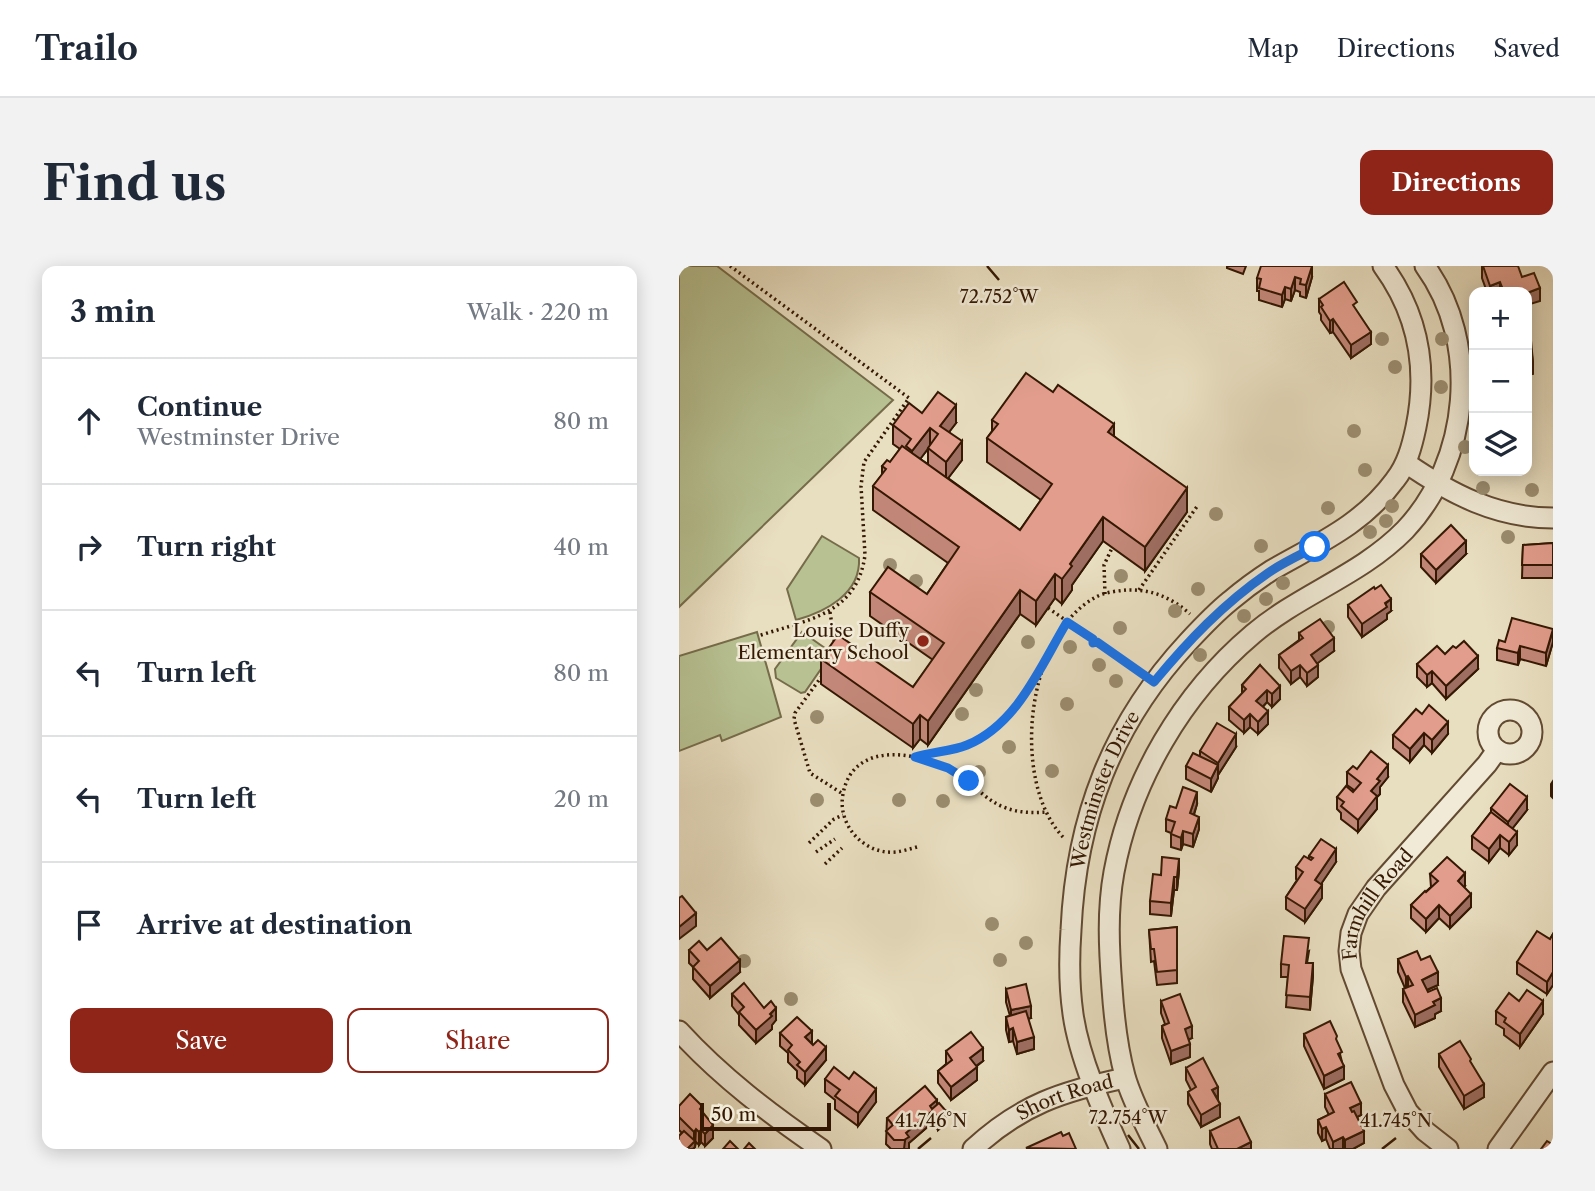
<!DOCTYPE html>
<html lang="en">
<head>
<meta charset="utf-8">
<style>
	:root { --surface:#fff; --page:#f2f2f3; --text:#1f2937; --muted:#747a83; --line:#e0e1e3; --accent:#8f2418 }
	body { margin:0; font-family:"Libre Caslon Text",serif; background:var(--page); color:var(--text) }
	.controls { position:absolute; right:21px; top:21px; display:grid; overflow:hidden; border-radius:14px; box-shadow:0 4px 18px #0003 }
	.controls button { width:63px; height:63px; display:grid; place-items:center; padding:0; border:0; border-bottom:2px solid var(--line); background:var(--surface); color:var(--text); font:35px sans-serif }
	.scale { position:absolute; left:21px; bottom:18px; width:131px; box-sizing:border-box; padding-left:7px; border:4px solid #351803; border-top:0; font-size:19px; line-height:24px; white-space:nowrap; color:#351803; -webkit-text-stroke:5px #f0ead6; paint-order:stroke }
	.stop { position:absolute; width:21px; height:21px; margin:-16px; border:5px solid #1a73e8; border-radius:50%; background:#fff }
	.stop.end { background:#1a73e8; border-color:#fff; box-shadow:0 2px 7px #0008 }
	.list { margin:0; padding:0; list-style:none }
	h2 { display:flex; justify-content:space-between; align-items:center; height:91px; margin:0; padding:0 28px; font-size:30px }
	h2 small { font-size:23px; font-weight:400; color:var(--muted) }
	.list li { display:grid; grid-template-columns:46px 1fr auto; gap:21px; align-items:center; box-sizing:border-box; height:126px; padding:0 28px; border-top:2px solid var(--line) }
	.list b { display:block; font-size:26px; white-space:nowrap }
	.list p { margin:0; font-size:23px; white-space:nowrap; color:var(--muted) }
	.list em { font-size:23px; font-style:normal; color:var(--muted) }
	.actions { display:flex; gap:14px; padding:21px 28px }
	.actions a { flex:1; padding:16px 0; border:2px solid var(--accent); border-radius:14px; text-align:center; font-size:24px; color:var(--accent) }
	.actions .main { background:var(--accent); color:#fff }
	.icon { flex:none; width:38px; height:38px; fill:none; stroke:currentColor; stroke-width:2; stroke-linecap:round; stroke-linejoin:round }
	.map { position:relative; flex:none; width:874px; height:883px; overflow:hidden; border-radius:14px }
	header { display:flex; align-items:center; gap:42px; box-sizing:border-box; height:98px; padding:0 35px; background:var(--surface); border-bottom:2px solid var(--line) }
	header strong { font-size:33px }
	nav { display:flex; gap:38px; margin-inline-start:auto; font-size:24px }
	.intro { display:flex; align-items:center; justify-content:space-between; box-sizing:border-box; height:168px; padding:0 42px }
	h1 { margin:0; font-size:49px }
	.button { padding:18px 32px; border-radius:14px; background:var(--accent); color:#fff; font-size:24px; font-weight:700 }
	main { display:flex; gap:42px; padding:0 42px }
	aside { flex:1; background:var(--surface); border-radius:14px; box-shadow:0 4px 18px #0003 }
	.map>svg:first-child { display:block }
</style>
</head>
<body>
<header>
<strong>Trailo</strong>
<nav><a>Map</a><a>Directions</a><a>Saved</a></nav>
</header>
<div class="intro"><h1>Find us</h1><a class="button">Directions</a></div>
<main>
<aside>
<h2>3 min<small>Walk · 220 m</small></h2>
<ul class="list">
<li><svg class="icon" aria-label="ahead" viewBox="0 0 24 24"><path d="M12 20V5M6 11l6-6 6 6"/></svg><div><b>Continue</b><p>Westminster Drive</p></div><em>80 m</em></li>
<li><svg class="icon" aria-label="right" viewBox="0 0 24 24"><path d="M7 20v-9h11M14 6l5 5-5 5"/></svg><div><b>Turn right</b></div><em>40 m</em></li>
<li><svg class="icon" aria-label="left" viewBox="0 0 24 24"><path d="M17 20v-9H6M10 6l-5 5 5 5"/></svg><div><b>Turn left</b></div><em>80 m</em></li>
<li><svg class="icon" aria-label="left" viewBox="0 0 24 24"><path d="M17 20v-9H6M10 6l-5 5 5 5"/></svg><div><b>Turn left</b></div><em>20 m</em></li>
<li><svg class="icon" aria-label="arrive" viewBox="0 0 24 24"><path d="M6 21V4h12l-3 4 3 4H6"/></svg><div><b>Arrive at destination</b></div></li>
</ul>
<div class="actions"><a class="main">Save</a><a>Share</a></div>
</aside>
<div class="map">
<svg width="874" height="883" viewBox="0 0 874 883">
	<rect width="100%" height="100%" fill="#e8dec0"/>
	<filter id="stains"><feTurbulence type="fractalNoise" baseFrequency=".00286" numOctaves="4"/><feColorMatrix values="0 0 0 0 .2 0 0 0 0 .09 0 0 0 0 .02 0 0 0 .5 -.17"/></filter>
	<radialGradient id="worn" r=".72"><stop offset=".6" stop-color="#630" stop-opacity="0"/><stop offset="1" stop-color="#630" stop-opacity=".3"/></radialGradient>
	<!-- green -->
	<g fill="#b7c192" stroke="#766c4a" stroke-width="2">
		<polygon points="0,0 38,0 214,134 0,341"/>
		<path d="M143 270 180 292C182 328 146 346 117 354L108 323Z"/>
		<polygon points="78,366 102,451 43,475 41,469 0,485 0,390"/>
		<polygon points="123,366 153,387 126,426 122,427 97,412 96,403"/>
	</g>
	<g fill="none" stroke-linecap="round" stroke-linejoin="round">
		<defs>
			<g id="minor">
				<path d="M727 197C772 228 818 252 874 252"/>
				<circle cx="831" cy="466" r="22"/>
				<path d="M0 765C42 811 91 848 142 883"/>
				<path id="s1" d="M294 883C341 839 384 825 446 812"/>
				<path id="s2" d="M441 883C423 843 400 791 394 748 390 720 390 692 392 664 397 552 433 458 509 376 522 362 536 347 551 335 564 324 579 313 593 304 640 277 683 259 716 214 728 199 733 180 737 161 749 103 739 48 704 0"/>
				<path d="M478 883C467 860 453 835 446 810 438 781 435 751 433 722 430 683 428 644 435 606 452 515 503 428 574 368 621 328 682 309 726 264 791 195 802 77 746 0"/>
				<path id="s3" d="M769 883 746 865 729 846 715 819 672 703 670 685 672 667 679 648 697 622 808 498 818 484"/>
				<polyline points="819,883 874,806"/>
			</g>
		</defs>
		<!-- minor casing -->
		<use href="#minor" stroke="#624a32" stroke-width="23"/>
		<!-- path -->
		<g stroke="#351803" stroke-width="3.5" stroke-dasharray="2 3.5" stroke-linecap="butt">
			<path d="M51 0 230 132 185 196 182 220 186 289C178 349 127 354 79 370"/>
			<polyline points="460,324 519,239"/>
			<polyline points="426,328 425,299 433,282"/>
			<polyline points="369,342 414,373"/>
			<polyline points="151,346 156,379"/>
			<polygon points="415,372 418,373 417,377 414,376"/>
			<polyline points="418,376 462,407"/>
			<polyline points="143,410 116,447 115,453 131,507 164,528"/>
			<path d="M238 491C254 486 271 485 287 480 321 468 340 433 361 406"/>
			<path d="M384 571C331 515 347 368 417 331 426 326 438 325 448 324 473 323 493 332 511 348"/>
			<polyline points="130,577 155,553 164,549"/>
			<path d="M238 581C231 583 224 585 217 586 185 589 158 559 164 528 174 472 244 486 279 508 296 519 307 535 327 542 340 547 355 547 369 546"/>
			<polyline points="137,586 156,573"/>
			<polyline points="146,598 163,582"/>
		</g>
		<!-- minor -->
		<use href="#minor" stroke="#f0ead6" stroke-width="19"/>
	</g>
	<!-- trees -->
	<g fill="#9b8d70">
		<circle cx="703" cy="73" r="7"/>
		<circle cx="763" cy="73" r="7"/>
		<circle cx="716" cy="101" r="7"/>
		<circle cx="762" cy="121" r="7"/>
		<circle cx="675" cy="165" r="7"/>
		<circle cx="786" cy="181" r="7"/>
		<circle cx="686" cy="204" r="7"/>
		<circle cx="804" cy="222" r="7"/>
		<circle cx="853" cy="224" r="7"/>
		<circle cx="713" cy="240" r="7"/>
		<circle cx="649" cy="242" r="7"/>
		<circle cx="537" cy="248" r="7"/>
		<circle cx="707" cy="255" r="7"/>
		<circle cx="691" cy="266" r="7"/>
		<circle cx="829" cy="271" r="7"/>
		<circle cx="582" cy="280" r="7"/>
		<circle cx="211" cy="299" r="7"/>
		<circle cx="442" cy="310" r="7"/>
		<circle cx="237" cy="315" r="7"/>
		<circle cx="604" cy="317" r="7"/>
		<circle cx="519" cy="323" r="7"/>
		<circle cx="587" cy="333" r="7"/>
		<circle cx="496" cy="345" r="7"/>
		<circle cx="565" cy="350" r="7"/>
		<circle cx="649" cy="361" r="7"/>
		<circle cx="441" cy="362" r="7"/>
		<circle cx="349" cy="376" r="7"/>
		<circle cx="391" cy="381" r="7"/>
		<circle cx="521" cy="389" r="7"/>
		<circle cx="420" cy="399" r="7"/>
		<circle cx="437" cy="415" r="7"/>
		<circle cx="297" cy="424" r="7"/>
		<circle cx="388" cy="438" r="7"/>
		<circle cx="283" cy="448" r="7"/>
		<circle cx="138" cy="451" r="7"/>
		<circle cx="330" cy="481" r="7"/>
		<circle cx="373" cy="505" r="7"/>
		<circle cx="300" cy="506" r="7"/>
		<circle cx="138" cy="534" r="7"/>
		<circle cx="220" cy="534" r="7"/>
		<circle cx="264" cy="535" r="7"/>
		<circle cx="313" cy="658" r="7"/>
		<circle cx="347" cy="677" r="7"/>
		<circle cx="321" cy="694" r="7"/>
		<circle cx="65" cy="695" r="7"/>
		<circle cx="112" cy="733" r="7"/>
	</g>
	<!-- wall -->
	<g fill="#c28778" stroke="#351803" stroke-width="2" fill-rule="evenodd">
		<polygon points="548,0 567,0 564,8 548,2"/>
		<polygon points="803,0 843,11 861,35 848,26 808,26 803,12"/>
		<polygon points="633,11 627,32 621,30 621,26 616,24 612,35 606,33 603,41 580,34 580,25 578,25 578,12"/>
		<polygon points="640,33 678,46 692,78 672,92 654,66 651,67 642,54 642,49 640,46"/>
		<polygon points="848,53 854,96 854,108 848,109"/>
		<path d="M313 154 435 170 508 246 466 305 424 275 393 319V324L383 338 376 332 357 359 341 348 249 479 241 473 234 482 142 418V393L234 421 254 394 191 350V326L248 328 269 297 194 244V220L203 209V200L211 196 221 183 214 178V159L277 157 270 166 283 194 269 212 341 264 362 234 308 196V172L313 165ZM249 183V198L241 193Z"/>
		<polygon points="874,277 874,312 843,312 844,279"/>
		<polygon points="742,288 787,288 757,317 742,301"/>
		<polygon points="669,339 712,345 708,348 708,353 683,371 669,351"/>
		<polygon points="874,363 874,376 867,400 841,393 839,399 818,394 818,382"/>
		<polygon points="620,367 655,385 638,397 639,411 628,420 621,411 612,418 600,402 600,389 620,374"/>
		<polygon points="766,388 799,403 767,433 753,417 748,421 738,411 738,398"/>
		<polygon points="581,399 601,433 593,441 588,436 584,441 589,458 579,468 571,461 565,467 550,454 550,441 563,428 563,419"/>
		<polygon points="743,448 769,468 753,487 745,479 731,496 714,482 714,469"/>
		<polygon points="557,481 539,509 539,512 532,526 507,513 507,500 521,490 521,485"/>
		<polygon points="678,503 709,511 701,521 701,528 698,531 698,543 679,566 662,553 662,547 658,543 658,531 675,524 668,519 668,506"/>
		<polygon points="874,515 874,532 872,530 872,518"/>
		<polygon points="518,538 515,549 520,563 514,581 504,578 502,584 492,581 492,567 487,565 487,553 497,542"/>
		<polygon points="812,542 848,544 833,563 838,579 830,589 821,582 810,596 793,583 793,570 812,546"/>
		<polygon points="630,590 657,596 641,619 643,632 626,656 607,643 607,631 618,614 617,613 617,601 630,593"/>
		<polygon points="500,605 498,624 495,624 492,650 471,648 471,635 482,609"/>
		<polygon points="751,608 786,620 785,621 792,641 771,662 760,652 747,666 732,652 732,639 752,621"/>
		<polygon points="498,661 498,717 478,719 475,695 472,696 470,664"/>
		<polygon points="874,668 874,719 868,728 838,708 838,696 871,673"/>
		<polygon points="10,684 28,684 61,706 31,732 14,713 14,701 10,697"/>
		<polygon points="630,685 628,697 634,710 631,744 607,741 609,711 602,711 602,698"/>
		<polygon points="719,693 742,694 759,719 748,724 762,745 756,748 756,752 736,761 724,736 724,723 726,722 719,706"/>
		<polygon points="327,723 352,752 349,753 355,783 338,788 334,775 330,776 327,764 327,751 331,750 327,736"/>
		<polygon points="53,728 85,742 97,754 93,759 93,763 77,777 60,759 60,749 53,740"/>
		<polygon points="482,735 513,772 510,773 511,791 492,798 483,772 483,760 486,758 482,747"/>
		<polygon points="840,735 864,748 841,781 825,769 825,763 817,758 817,745"/>
		<polygon points="101,767 132,778 147,794 126,819 118,812 118,805 109,796 109,787 101,780"/>
		<polygon points="625,768 658,776 663,796 665,813 645,823 625,780"/>
		<polygon points="267,785 304,795 298,800 298,814 272,834 259,817 259,805 267,798"/>
		<polygon points="760,788 792,797 805,831 785,843 760,801"/>
		<polygon points="507,802 539,833 541,851 522,861 509,838 509,826 512,824 507,814"/>
		<polygon points="146,813 170,813 197,836 179,860 156,843 156,834 146,826"/>
		<polygon points="646,828 682,849 678,851 685,877 674,883 651,883 647,873 643,875 639,867 639,854 650,849 646,841"/>
		<polygon points="258,839 267,857 259,864 253,857 230,877 230,883 212,883 207,878 208,852"/>
		<polygon points="0,840 23,845 34,872 26,880 22,876 20,879 17,876 16,881 14,883 0,883 0,870 3,867 0,864"/>
		<polygon points="531,865 572,883 533,883 531,878"/>
	</g>
	<!-- shaded-wall -->
	<g fill="#9e6e62" stroke="#351803" stroke-width="2">
		<polygon points="633,0 633,11 627,32 627,19"/>
		<polygon points="616,11 616,24 612,35 612,23"/>
		<polygon points="821,16 821,26 811,26 811,20"/>
		<polygon points="606,21 606,33 603,41 603,29"/>
		<polygon points="861,22 861,35 848,39 848,27"/>
		<polygon points="654,53 654,66 651,67 651,55"/>
		<polygon points="692,66 692,78 672,92 672,79"/>
		<polygon points="277,139 277,157 261,178 261,160"/>
		<polygon points="435,158 435,182 429,166"/>
		<polygon points="251,162 251,180 233,204 233,185"/>
		<polygon points="283,175 283,194 267,215 267,196"/>
		<polygon points="508,222 508,246 466,305 466,281"/>
		<polygon points="424,251 424,275 393,319 393,324 383,338 383,313 391,298"/>
		<polygon points="787,275 787,288 757,317 757,304"/>
		<polygon points="376,308 376,332 357,359 357,335"/>
		<polygon points="341,324 341,348 249,479 249,455"/>
		<polygon points="712,333 712,345 708,348 708,353 683,371 683,358"/>
		<polygon points="874,364 874,376 867,400 867,387"/>
		<polygon points="655,372 655,385 632,402 632,389"/>
		<polygon points="841,380 841,393 839,399 839,387"/>
		<polygon points="799,390 799,403 767,433 767,420"/>
		<polygon points="621,399 621,411 612,418 612,405"/>
		<polygon points="639,399 639,411 628,420 628,407"/>
		<polygon points="753,405 753,417 748,421 748,409"/>
		<polygon points="601,420 601,433 593,441 593,428"/>
		<polygon points="588,424 588,436 577,448 577,435"/>
		<polygon points="589,445 589,458 579,468 579,456"/>
		<polygon points="571,448 571,461 565,467 565,454"/>
		<polygon points="241,449 241,473 234,482 234,458"/>
		<polygon points="769,456 769,468 753,487 753,474"/>
		<polygon points="745,467 745,479 731,496 731,483"/>
		<polygon points="557,468 557,481 539,509 539,497"/>
		<polygon points="539,499 539,512 532,526 532,513"/>
		<polygon points="709,499 709,511 701,521 701,528 698,531 698,543 679,566 679,554 698,513"/>
		<polygon points="518,526 518,538 511,560 511,547"/>
		<polygon points="848,531 848,544 829,568 829,556"/>
		<polygon points="520,551 520,563 514,581 514,568"/>
		<polygon points="504,565 504,578 502,584 502,572"/>
		<polygon points="838,566 838,579 830,589 830,576"/>
		<polygon points="821,569 821,582 810,596 810,583"/>
		<polygon points="657,583 657,596 636,627 636,614"/>
		<polygon points="500,593 500,605 498,624 498,611"/>
		<polygon points="786,607 786,620 779,628 779,615"/>
		<polygon points="495,611 495,624 492,650 492,637"/>
		<polygon points="643,619 643,632 626,656 626,643"/>
		<polygon points="792,628 792,641 771,662 771,650"/>
		<polygon points="760,639 760,652 747,666 747,653"/>
		<polygon points="17,647 17,660 0,673 0,661"/>
		<polygon points="61,694 61,706 31,732 31,720"/>
		<polygon points="634,697 634,710 631,744 631,731"/>
		<polygon points="759,706 759,719 743,726 743,714"/>
		<polygon points="874,706 874,719 868,728 868,716"/>
		<polygon points="729,710 729,723 727,724 727,711"/>
		<polygon points="762,732 762,745 756,748 756,752 736,761 736,749 754,736"/>
		<polygon points="864,735 864,748 841,781 841,768"/>
		<polygon points="352,740 352,752 332,757 332,744"/>
		<polygon points="97,742 97,754 93,759 93,763 77,777 77,764"/>
		<polygon points="513,760 513,772 506,775 506,763"/>
		<polygon points="334,762 334,775 330,776 330,764"/>
		<polygon points="133,765 133,778 126,771"/>
		<polygon points="355,771 355,783 338,788 338,776"/>
		<polygon points="511,778 511,791 492,798 492,785"/>
		<polygon points="147,781 147,794 126,819 126,806"/>
		<polygon points="304,782 304,795 291,804 291,792"/>
		<polygon points="665,800 665,813 645,823 645,810"/>
		<polygon points="298,801 298,814 272,834 272,821"/>
		<polygon points="805,818 805,831 785,843 785,830"/>
		<polygon points="539,821 539,833 533,824"/>
		<polygon points="197,823 197,836 179,860 179,847"/>
		<polygon points="258,834 258,847 253,845 253,857 230,877 230,883 225,883 227,867 251,840"/>
		<polygon points="682,837 682,849 671,855 671,842"/>
		<polygon points="541,838 541,851 522,861 522,849"/>
		<polygon points="267,845 267,857 259,864 259,851"/>
		<polygon points="34,859 34,872 26,880 26,868"/>
		<polygon points="647,861 647,873 643,875 643,863"/>
		<polygon points="17,863 16,881 14,883 8,883 15,875 15,866"/>
		<polygon points="22,864 22,876 20,879 20,866"/>
		<polygon points="685,865 685,877 674,883 666,883 666,874"/>
		<polygon points="664,871 664,883 654,883 654,876"/>
		<polygon points="572,876 572,883 558,883"/>
	</g>
	<!-- building -->
	<g fill="#e29d8c" stroke="#351803" stroke-width="2">
		<polygon points="582,0 633,0 627,19 621,18 622,13 616,11 612,23 606,21 603,29 580,22 582,13 578,12"/>
		<polygon points="804,0 839,0 843,11 855,7 861,22 848,27 825,26 821,16 811,20"/>
		<polygon points="665,16 678,36 674,39 692,66 672,79 654,53 651,55 642,41 644,39 640,33"/>
		<polygon points="848,53 850,53 854,96 848,96"/>
		<polygon points="347,107 374,126 379,119 435,158 429,166 508,222 466,281 424,251 391,298 393,300 383,313 376,308 357,335 341,324 249,455 241,449 234,458 142,393 159,369 234,421 265,377 191,326 209,301 248,328 280,281 194,220 207,203 203,200 208,194 211,196 223,180 341,264 373,218 308,172 319,158 313,154"/>
		<polygon points="259,126 277,139 261,160 283,175 267,196 249,182 259,168 251,162 233,185 227,180 232,173 214,159 230,137 243,147"/>
		<polygon points="772,259 787,275 757,304 742,288"/>
		<polygon points="874,277 874,299 843,299 844,279"/>
		<polygon points="702,319 712,333 706,337 708,341 683,358 669,339 695,321 696,323"/>
		<polygon points="833,352 874,363 867,387 841,380 839,387 818,382 820,374 826,376"/>
		<polygon points="641,353 655,372 632,389 639,399 628,407 621,399 612,405 600,389 624,372 620,367"/>
		<polygon points="785,375 799,390 767,420 753,405 748,409 738,398 758,380 766,388 774,380 777,382"/>
		<polygon points="581,399 601,420 593,428 588,424 577,435 589,445 579,456 571,448 565,454 550,441 567,423 563,419"/>
		<polygon points="750,439 769,456 753,474 745,467 731,483 714,469 737,443 743,448"/>
		<polygon points="538,457 557,468 539,497 521,485"/>
		<polygon points="692,485 709,499 698,513 701,515 692,525 698,530 679,554 662,540 665,536 658,531 667,520 674,526 682,517 668,506 674,500 678,503"/>
		<polygon points="514,487 539,499 532,513 507,500"/>
		<polygon points="831,518 848,531 829,556 812,542"/>
		<polygon points="504,521 518,526 511,547 520,551 514,568 504,565 502,572 492,568 496,556 487,553 491,540 497,542"/>
		<polygon points="812,546 838,566 830,576 821,569 810,583 793,570"/>
		<polygon points="642,573 657,583 636,614 643,619 626,643 607,631 624,606 617,601 625,590 632,594 634,592 630,590"/>
		<polygon points="483,591 500,593 498,611 495,611 492,637 471,635 474,608 482,609"/>
		<polygon points="768,591 786,607 779,615 792,628 771,650 760,639 747,653 732,639 746,625 747,626 759,615 751,608"/>
		<polygon points="3,630 17,647 0,661 0,632"/>
		<polygon points="498,661 498,704 478,706 475,683 472,683 470,664"/>
		<polygon points="858,665 871,673 874,668 874,706 868,716 838,696"/>
		<polygon points="605,670 630,672 627,697 634,697 631,731 607,729 610,699 602,698"/>
		<polygon points="42,672 61,694 31,720 14,701 20,695 10,684 20,675 28,684"/>
		<polygon points="738,685 742,694 751,690 759,706 743,714 749,726 758,722 762,732 754,736 756,739 736,749 724,723 734,719 729,710 727,711 719,693"/>
		<polygon points="65,717 85,742 92,735 97,742 91,748 93,750 77,764 60,746 65,741 53,728"/>
		<polygon points="347,718 352,740 332,744 327,723"/>
		<polygon points="848,724 864,735 841,768 825,756 827,752 817,745 830,727 840,735"/>
		<polygon points="501,728 513,760 506,763 511,778 492,785 483,760 490,757 482,735"/>
		<polygon points="347,745 355,771 338,776 334,762 330,764 327,751"/>
		<polygon points="118,751 133,765 126,771 134,779 139,774 147,781 126,806 118,799 121,796 109,784 113,779 101,767"/>
		<polygon points="651,755 658,770 657,773 663,786 659,788 665,800 645,810 625,768"/>
		<polygon points="292,766 304,782 291,792 298,801 272,821 259,805 273,794 267,785"/>
		<polygon points="781,775 792,793 791,795 805,818 785,830 760,788"/>
		<polygon points="524,792 539,821 533,824 541,838 522,849 509,826 517,821 507,802"/>
		<polygon points="155,801 170,813 175,806 197,823 179,847 156,830 161,824 146,813"/>
		<polygon points="672,816 682,837 671,842 673,846 675,845 685,865 666,874 664,871 654,876 647,861 643,863 639,854 655,846 646,828"/>
		<polygon points="246,820 258,834 251,840 253,843 260,837 267,845 259,851 253,845 227,867 230,871 225,874 215,874 207,865 214,859 208,852"/>
		<polygon points="11,828 23,840 21,843 34,859 26,868 22,864 20,866 17,863 15,866 0,851 0,840"/>
		<polygon points="560,851 572,876 558,883 539,883 531,865"/>
		<polygon points="5,865 16,875 8,883 3,883 0,880 0,870"/>
		<polygon points="382,866 384,870 390,867 397,883 347,882"/>
		<polygon points="51,875 59,883 44,883"/>
		<polygon points="868,875 873,878 874,876 874,883 862,883"/>
		<polygon points="70,877 76,883 65,883"/>
	</g>
	<g fill="none" stroke-linecap="round" stroke-linejoin="round">
		<!-- route -->
		<path stroke="#1a73e8" stroke-width="9" d="M290 515 269 502 236 491C253 486 274 485 288 479 339 458 362 399 388 356L414 373V377L418 376 475 416C509 375 544 338 589 307 603 297 621 289 636 281"/>
	</g>
	<!-- ticks -->
	<path fill="none" stroke="#351803" stroke-width="2.5" d="M308 0 320 14M449 869 460 883M239 883 252 872M703 883 717 872"/>
	<!-- markers -->
	<circle fill="#8f2418" stroke="#f0ead6" stroke-width="2.5" cx="244" cy="375" r="7"/>
	<g text-anchor="middle" dominant-baseline="central" stroke-width="5" stroke-linejoin="round" paint-order="stroke">
		<!-- poi labels -->
		<g font-size="19" fill="#351803" stroke="#f0ead6" text-anchor="end">
			<text x="230" y="364">Louise Duffy<tspan x="230" dy="22">Elementary School</tspan></text>
		</g>
		<!-- street labels -->
		<g font-size="19" fill="#351803" stroke="#f0ead6">
			<text stroke="none"><textPath href="#s2" startOffset="373">Westminster Drive</textPath></text>
			<text stroke="none"><textPath href="#s3" startOffset="282">Farmhill Road</textPath></text>
			<text stroke="none"><textPath href="#s1" startOffset="107">Short Road</textPath></text>
		</g>
	</g>
	<g font-size="18" text-anchor="middle" fill="#351803" stroke="#f0ead6" stroke-width="5" stroke-linejoin="round" paint-order="stroke">
		<text x="320" y="37">72.752°W</text>
		<text x="449" y="858">72.754°W</text>
		<text x="252" y="861">41.746°N</text>
		<text x="717" y="861">41.745°N</text>
	</g>
	<rect width="100%" height="100%" filter="url(#stains)"/>
	<rect width="100%" height="100%" fill="url(#worn)"/>
</svg>
<div class="controls">
<button>+</button>
<button>−</button>
<button><svg class="icon" aria-label="layers" viewBox="0 0 24 24"><path d="M12 4l9 5-9 5-9-5zM3 14l9 5 9-5"/></svg></button>
</div>
<div class="scale">50 m</div>
<div class="stop" style="left:636px;top:281px"></div>
<div class="stop end" style="left:290px;top:515px"></div>
</div>
</main>
</body>
</html>
